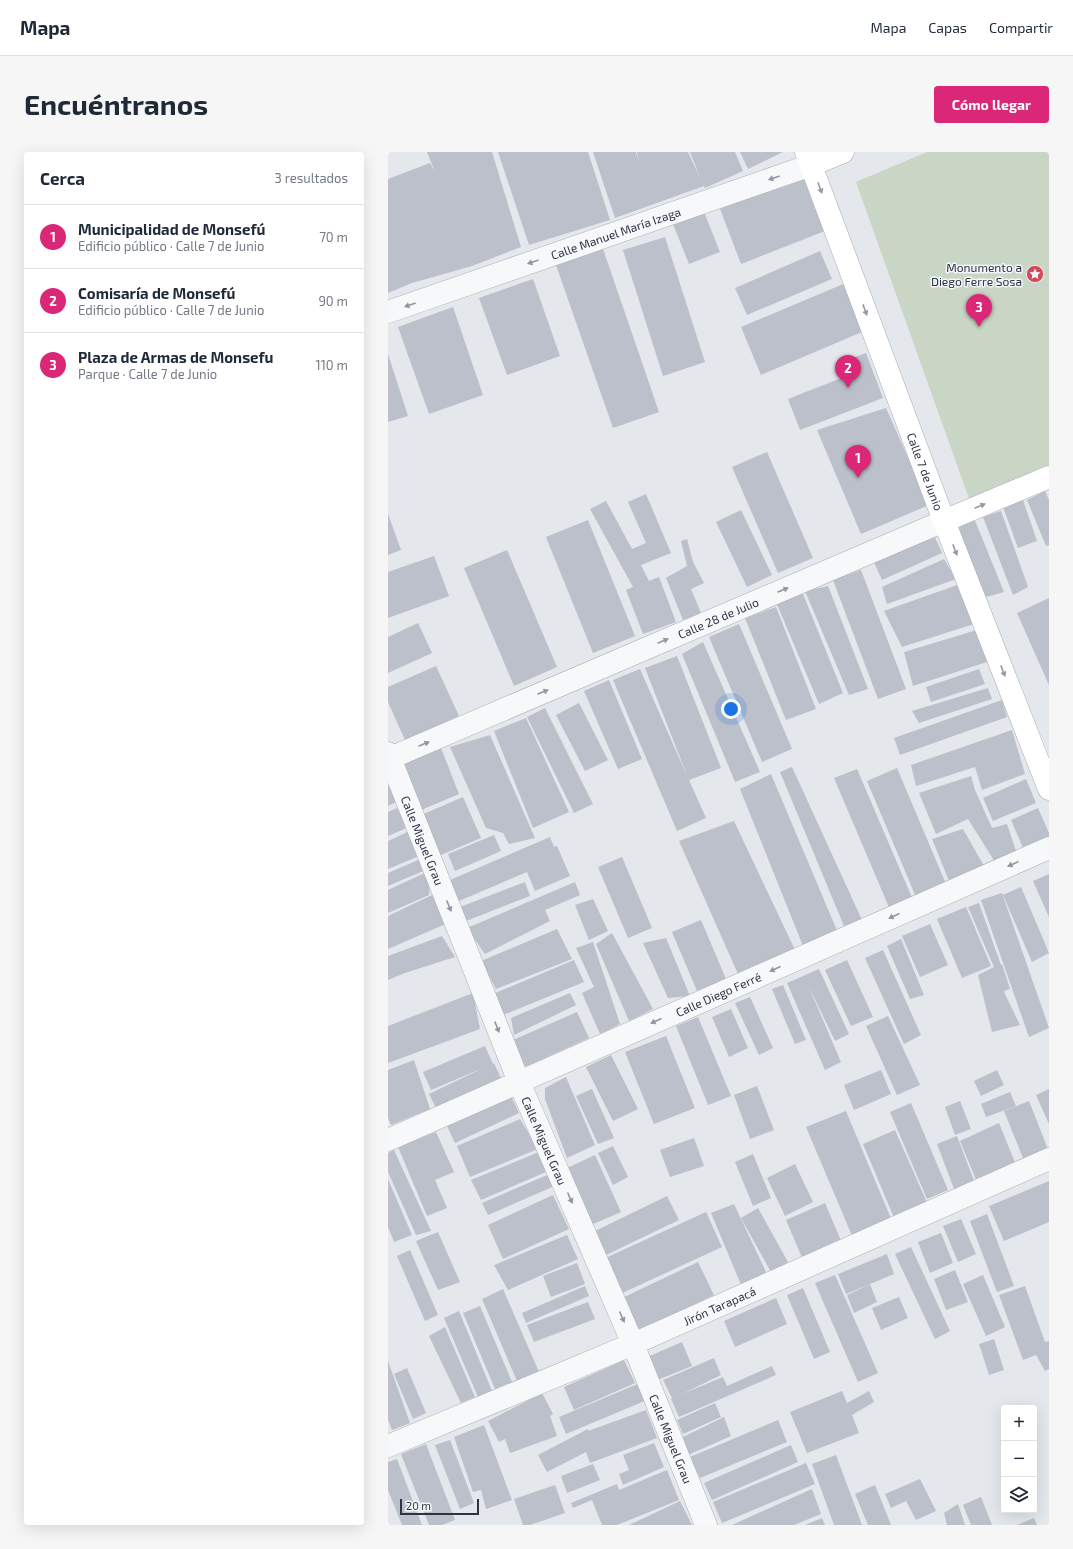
<!DOCTYPE html>
<html lang="es">
<head>
<meta charset="utf-8">
<style>
	:root { --surface:#fff; --page:#f6f6f7; --text:#1f2937; --muted:#747a83; --line:#e0e1e3; --accent:#db2777 }
	body { margin:0; font-family:"Exo 2",sans-serif; background:var(--page); color:var(--text) }
	.controls { position:absolute; right:12px; bottom:12px; display:grid; overflow:hidden; border-radius:4px; box-shadow:0 4px 16px #0002 }
	.controls button { width:36px; height:36px; display:grid; place-items:center; padding:0; border:0; border-bottom:1px solid var(--line); background:var(--surface); color:var(--text); font:20px sans-serif }
	.scale { position:absolute; left:12px; bottom:10px; width:79px; box-sizing:border-box; padding-left:4px; border:2px solid #2b3445; border-top:0; font-size:11px; line-height:14px; white-space:nowrap; color:#2b3445; -webkit-text-stroke:3px #f4f6f9; paint-order:stroke }
	.you { position:absolute; left:343px; top:557px; width:14px; height:14px; margin:-10px; border:3px solid #fff; border-radius:50%; background:#1a73e8; box-shadow:0 0 0 6px #1a73e833 }
	.badge { display:grid; place-items:center; width:26px; height:26px; border-radius:50%; background:var(--accent); color:#fff; font-size:13px; font-weight:700 }
	.pin { position:absolute; translate:-50% -33px; filter:drop-shadow(0 1px 2px #0008) }
	.pin::after { content:''; position:absolute; top:21px; width:14px; height:12px; background:inherit; clip-path:polygon(0 0,100% 0,50% 100%) }
	.list { margin:0; padding:0; list-style:none }
	h2 { display:flex; justify-content:space-between; align-items:center; height:52px; margin:0; padding:0 16px; font-size:17px }
	h2 small { font-size:13px; font-weight:400; color:var(--muted) }
	.list li { display:grid; grid-template-columns:26px 1fr auto; gap:12px; align-items:center; box-sizing:border-box; height:64px; padding:0 16px; border-top:1px solid var(--line) }
	.list b { display:block; font-size:15px; white-space:nowrap }
	.list p { margin:0; font-size:13px; white-space:nowrap; color:var(--muted) }
	.list em { font-size:13px; font-style:normal; color:var(--muted) }
	.icon { flex:none; width:22px; height:22px; fill:none; stroke:currentColor; stroke-width:2; stroke-linecap:round; stroke-linejoin:round }
	.map { position:relative; flex:none; width:661px; height:1373px; overflow:hidden; border-radius:4px }
	header { display:flex; align-items:center; gap:24px; box-sizing:border-box; height:56px; padding:0 20px; background:var(--surface); border-bottom:1px solid var(--line) }
	header strong { font-size:19px }
	nav { display:flex; gap:22px; margin-inline-start:auto; font-size:14px }
	.intro { display:flex; align-items:center; justify-content:space-between; box-sizing:border-box; height:96px; padding:0 24px }
	h1 { margin:0; font-size:28px }
	.button { padding:10px 18px; border-radius:4px; background:var(--accent); color:#fff; font-size:14px; font-weight:700 }
	main { display:flex; gap:24px; padding:0 24px }
	aside { flex:1; background:var(--surface); border-radius:4px; box-shadow:0 4px 16px #0002 }
	.map>svg:first-child { display:block }
</style>
</head>
<body>
<header>
<strong>Mapa</strong>
<nav><a>Mapa</a><a>Capas</a><a>Compartir</a></nav>
</header>
<div class="intro"><h1>Encuéntranos</h1><a class="button">Cómo llegar</a></div>
<main>
<aside>
<h2>Cerca<small>3 resultados</small></h2>
<ul class="list">
<li><span class="badge">1</span><div><b>Municipalidad de Monsefú</b><p>Edificio público · Calle 7 de Junio</p></div><em>70 m</em></li>
<li><span class="badge">2</span><div><b>Comisaría de Monsefú</b><p>Edificio público · Calle 7 de Junio</p></div><em>90 m</em></li>
<li><span class="badge">3</span><div><b>Plaza de Armas de Monsefu</b><p>Parque · Calle 7 de Junio</p></div><em>110 m</em></li>
</ul>
</aside>
<div class="map">
<svg width="661" height="1373" viewBox="0 0 661 1373">
	<rect width="100%" height="100%" fill="#e4e7ec"/>
	<!-- green -->
	<polygon fill="#c9d6c5" points="539,0 661,0 661,321 583,352 468,30"/>
	<!-- building -->
	<g fill="#bbc0ca">
		<polygon points="39,0 104,0 133,95 84,114 24,131 0,141 0,27 42,11 47,20"/>
		<polygon points="110,0 200,0 222,68 141,93"/>
		<polygon points="205,0 248,0 251,10 249,0 300,0 313,28 302,0 347,0 355,19 317,36 316,34 227,66"/>
		<polygon points="352,0 395,0 360,17"/>
		<polygon points="416,25 437,79 353,112 332,57"/>
		<polygon points="316,60 332,100 301,112 285,72"/>
		<polygon points="277,85 317,210 275,224 235,98"/>
		<polygon points="215,97 271,260 225,276 168,113"/>
		<polygon points="432,99 444,127 359,163 347,136"/>
		<polygon points="145,127 172,204 119,223 91,146"/>
		<polygon points="460,130 481,177 373,223 353,175"/>
		<polygon points="65,155 95,243 41,262 10,175"/>
		<polygon points="478,201 495,246 412,278 400,247 456,225 451,211"/>
		<polygon points="0,202 20,264 0,270"/>
		<polygon points="498,256 541,353 473,382 429,278"/>
		<polygon points="379,300 425,406 390,421 344,315"/>
		<polygon points="657,339 661,348 661,393 658,394 639,348"/>
		<polygon points="258,342 283,401 253,413 261,429 271,425 288,470 255,482 238,438 245,435 202,357 218,349 244,397 258,391 240,350"/>
		<polygon points="635,348 649,389 630,396 615,355"/>
		<polygon points="353,358 384,423 359,435 328,370"/>
		<polygon points="613,359 640,435 625,443 595,365"/>
		<polygon points="0,362 13,398 0,403"/>
		<polygon points="586,366 616,440 598,445 567,374"/>
		<polygon points="200,368 247,484 205,501 158,385"/>
		<polygon points="546,383 554,401 494,428 486,410"/>
		<polygon points="299,387 305,410 316,431 303,437 313,461 295,468 278,426 299,414 293,389"/>
		<polygon points="119,398 169,515 126,534 76,416"/>
		<polygon points="46,404 61,444 0,466 0,420"/>
		<polygon points="556,407 568,427 499,452 494,435"/>
		<polygon points="473,418 518,537 490,547 445,428"/>
		<polygon points="572,432 589,471 514,495 496,459"/>
		<polygon points="440,434 480,537 461,543 417,439"/>
		<polygon points="415,442 455,541 431,552 388,450"/>
		<polygon points="661,446 661,533 629,461"/>
		<polygon points="388,455 428,557 398,568 357,466"/>
		<polygon points="30,471 44,501 0,521 0,485"/>
		<polygon points="351,472 404,597 374,610 321,485"/>
		<polygon points="589,478 599,510 525,534 516,500"/>
		<polygon points="315,490 372,620 347,630 294,502"/>
		<polygon points="289,504 333,616 301,628 318,666 289,679 225,528 252,517 300,626 257,516"/>
		<polygon points="48,514 71,564 17,588 0,550 0,535"/>
		<polygon points="591,517 597,532 543,550 538,535"/>
		<polygon points="221,528 254,607 230,617 196,539"/>
		<polygon points="600,536 604,547 531,571 524,559"/>
		<polygon points="614,548 619,565 512,603 506,586"/>
		<polygon points="191,551 220,608 197,619 168,563"/>
		<polygon points="157,556 205,652 186,661 139,565"/>
		<polygon points="138,566 181,660 145,676 106,579"/>
		<polygon points="624,578 637,622 594,638 587,615 528,634 523,613"/>
		<polygon points="102,583 147,686 121,692 115,681 98,676 62,595"/>
		<polygon points="53,596 71,642 31,659 13,613"/>
		<polygon points="404,615 474,768 456,774 392,620"/>
		<polygon points="509,616 558,732 528,745 479,629"/>
		<polygon points="469,617 525,748 503,760 446,626"/>
		<polygon points="383,622 450,781 415,794 352,637"/>
		<polygon points="583,624 587,638 604,676 619,672 629,702 607,710 580,667 548,682 531,641"/>
		<polygon points="638,627 648,651 605,669 595,646"/>
		<polygon points="6,631 13,648 0,654 0,634"/>
		<polygon points="75,645 93,686 48,705 31,664"/>
		<polygon points="9,656 21,675 0,684 0,660"/>
		<polygon points="650,656 661,681 661,687 636,698 623,668"/>
		<polygon points="346,669 407,798 350,822 291,689"/>
		<polygon points="575,677 596,714 561,729 544,687"/>
		<polygon points="24,678 36,702 0,717 0,689"/>
		<polygon points="106,683 113,699 67,719 60,702"/>
		<polygon points="162,685 166,695 169,694 182,724 147,739 139,720 71,749 62,728"/>
		<polygon points="37,705 40,717 0,734 0,721"/>
		<polygon points="234,705 264,776 240,786 210,715"/>
		<polygon points="43,718 41,743 0,761 0,738"/>
		<polygon points="661,722 661,765 645,729"/>
		<polygon points="137,730 142,744 78,769 72,755"/>
		<polygon points="187,730 192,743 157,758 162,769 97,802 87,788 84,789 79,776"/>
		<polygon points="633,735 661,801 644,810 615,743"/>
		<polygon points="614,741 661,876 641,885 593,748"/>
		<polygon points="44,743 60,771 0,797 0,764"/>
		<polygon points="205,747 220,779 201,788 187,753"/>
		<polygon points="591,751 613,813 614,812 622,837 616,839 617,842 632,873 604,880 590,823 606,815 580,755"/>
		<polygon points="578,755 603,814 574,826 549,767"/>
		<polygon points="313,768 338,827 309,839 284,780"/>
		<polygon points="542,772 560,813 532,825 514,784"/>
		<polygon points="169,777 184,807 108,837 93,809"/>
		<polygon points="224,781 265,857 241,869 208,792"/>
		<polygon points="54,784 67,805 17,821 0,828 0,804"/>
		<polygon points="278,786 302,844 280,846 255,791"/>
		<polygon points="513,787 536,843 522,847 499,794"/>
		<polygon points="205,790 232,872 212,882 194,841 206,835 188,796"/>
		<polygon points="495,798 533,883 516,892 477,806"/>
		<polygon points="186,808 196,830 115,863 105,842"/>
		<polygon points="459,808 485,865 463,874 437,818"/>
		<polygon points="431,817 461,882 447,889 420,833 453,910 437,918 399,831"/>
		<polygon points="395,833 418,888 407,892 384,837"/>
		<polygon points="85,841 92,877 0,911 0,874"/>
		<polygon points="182,841 188,853 126,883 123,866"/>
		<polygon points="362,845 385,896 371,903 347,851"/>
		<polygon points="343,857 360,896 341,905 324,865"/>
		<polygon points="189,860 201,886 137,915 125,888"/>
		<polygon points="500,864 532,933 509,943 478,874"/>
		<polygon points="310,865 343,944 320,953 288,874"/>
		<polygon points="278,884 307,956 266,972 237,900"/>
		<polygon points="97,894 105,912 106,911 113,926 48,956 41,942 95,916 43,938 35,920"/>
		<polygon points="223,903 250,957 225,969 198,915"/>
		<polygon points="26,908 42,957 3,973 0,966 0,918"/>
		<polygon points="493,918 503,942 466,958 456,933"/>
		<polygon points="609,918 616,933 593,944 586,929"/>
		<polygon points="178,925 207,993 179,1006 157,947 157,936"/>
		<polygon points="369,934 386,978 362,987 346,943"/>
		<polygon points="204,937 226,986 210,992 188,944"/>
		<polygon points="661,937 661,972 648,943"/>
		<polygon points="622,940 628,954 598,965 593,952"/>
		<polygon points="123,944 131,961 67,991 59,974"/>
		<polygon points="572,949 583,977 567,983 557,955"/>
		<polygon points="641,949 661,1000 637,1011 616,959"/>
		<polygon points="523,951 560,1038 539,1047 502,960"/>
		<polygon points="458,959 504,1069 465,1086 418,975"/>
		<polygon points="132,967 150,997 82,1025 69,994"/>
		<polygon points="611,971 628,1013 589,1030 572,989"/>
		<polygon points="507,978 541,1055 507,1068 475,992"/>
		<polygon points="48,980 66,1020 47,1028 59,1056 39,1064 10,995"/>
		<polygon points="569,984 588,1034 568,1042 549,992"/>
		<polygon points="306,986 316,1014 282,1025 272,998"/>
		<polygon points="225,994 240,1025 225,1033 210,1001"/>
		<polygon points="6,998 43,1079 28,1083 0,1020 0,1001"/>
		<polygon points="151,1000 158,1020 93,1048 83,1028"/>
		<polygon points="365,1002 383,1046 365,1054 347,1010"/>
		<polygon points="207,1003 233,1060 203,1073 177,1017"/>
		<polygon points="407,1012 425,1050 397,1064 379,1026"/>
		<polygon points="164,1021 169,1033 100,1063 94,1051"/>
		<polygon points="0,1027 24,1083 6,1090 0,1075"/>
		<polygon points="661,1029 661,1070 616,1089 601,1054"/>
		<polygon points="165,1043 181,1077 115,1107 100,1073"/>
		<polygon points="279,1044 291,1068 216,1104 205,1080"/>
		<polygon points="437,1051 454,1091 415,1108 398,1068"/>
		<polygon points="346,1052 379,1122 354,1135 323,1061"/>
		<polygon points="370,1056 400,1110 383,1120 353,1066"/>
		<polygon points="318,1060 334,1095 230,1143 213,1108"/>
		<polygon points="599,1062 626,1134 609,1140 582,1069"/>
		<polygon points="573,1067 588,1102 570,1110 555,1074"/>
		<polygon points="50,1080 72,1130 50,1138 28,1089"/>
		<polygon points="553,1081 565,1111 542,1121 530,1090"/>
		<polygon points="179,1083 190,1107 120,1138 106,1113"/>
		<polygon points="523,1095 562,1179 547,1187 507,1102"/>
		<polygon points="22,1098 50,1163 37,1169 9,1104"/>
		<polygon points="499,1102 506,1122 458,1142 450,1122"/>
		<polygon points="310,1110 326,1143 248,1180 232,1147"/>
		<polygon points="189,1111 197,1132 163,1145 155,1124"/>
		<polygon points="567,1118 580,1150 558,1158 546,1127"/>
		<polygon points="447,1123 490,1221 470,1230 427,1131"/>
		<polygon points="595,1123 617,1175 598,1184 575,1132"/>
		<polygon points="482,1132 489,1150 466,1161 459,1143"/>
		<polygon points="197,1134 201,1144 138,1171 134,1161"/>
		<polygon points="637,1134 657,1190 661,1189 661,1217 657,1219 648,1203 635,1208 611,1143"/>
		<polygon points="415,1136 442,1200 426,1207 399,1143"/>
		<polygon points="115,1137 151,1220 129,1229 94,1147"/>
		<polygon points="511,1145 520,1166 493,1178 484,1156"/>
		<polygon points="388,1146 399,1172 347,1195 336,1169"/>
		<polygon points="200,1150 207,1167 146,1190 139,1173"/>
		<polygon points="92,1154 124,1230 107,1237 75,1161"/>
		<polygon points="71,1159 104,1239 90,1245 56,1166"/>
		<polygon points="57,1175 87,1245 73,1251 41,1184"/>
		<polygon points="606,1187 616,1218 601,1223 591,1192"/>
		<polygon points="294,1190 304,1214 267,1229 257,1206"/>
		<polygon points="326,1206 333,1223 294,1242 335,1225 339,1234 384,1214 388,1223 291,1265 283,1247 284,1246 275,1228"/>
		<polygon points="236,1208 247,1231 186,1258 176,1235"/>
		<polygon points="0,1209 22,1271 4,1278 0,1268"/>
		<polygon points="19,1216 38,1261 25,1267 6,1222"/>
		<polygon points="252,1231 259,1248 178,1282 171,1265"/>
		<polygon points="454,1239 459,1251 481,1239 486,1250 464,1263 471,1281 419,1301 402,1260"/>
		<polygon points="154,1241 165,1262 162,1264 169,1284 122,1301 117,1287 111,1290 100,1269"/>
		<polygon points="327,1251 333,1265 295,1282 289,1268"/>
		<polygon points="258,1258 269,1286 202,1311 198,1300 159,1320 150,1303 200,1277 200,1279"/>
		<polygon points="336,1265 343,1284 300,1303 295,1285"/>
		<polygon points="390,1268 399,1290 312,1326 302,1305"/>
		<polygon points="96,1273 124,1348 98,1357 93,1338 85,1340 66,1285"/>
		<polygon points="62,1288 86,1351 72,1357 47,1293"/>
		<polygon points="266,1291 276,1315 235,1333 231,1322 241,1318 235,1303"/>
		<polygon points="38,1292 67,1368 54,1373 41,1373 13,1302"/>
		<polygon points="403,1293 410,1310 324,1348 316,1331"/>
		<polygon points="448,1303 474,1373 446,1373 424,1312"/>
		<polygon points="9,1307 34,1373 14,1373 0,1338 0,1310"/>
		<polygon points="418,1311 427,1332 334,1371 325,1350"/>
		<polygon points="205,1312 212,1328 179,1341 173,1324"/>
		<polygon points="279,1318 291,1348 229,1373 214,1373 204,1348 185,1356 183,1351 229,1332 231,1338"/>
		<polygon points="532,1327 548,1359 528,1368 518,1349 503,1356 497,1342"/>
		<polygon points="167,1333 177,1361 142,1373 135,1373 126,1347"/>
		<polygon points="487,1333 503,1373 480,1373 467,1342"/>
		<polygon points="424,1337 433,1362 406,1373 344,1373"/>
		<polygon points="593,1345 604,1373 583,1373 575,1353"/>
		<polygon points="292,1349 304,1373 241,1373"/>
		<polygon points="570,1352 577,1373 559,1373 556,1361"/>
		<polygon points="434,1366 437,1373 417,1373"/>
		<polygon points="646,1366 649,1373 629,1373"/>
	</g>
	<g fill="none" stroke-linecap="round" stroke-linejoin="round">
		<defs>
			<g id="street">
				<path id="s1" d="M0 160 423 13"/>
				<path id="s2" d="M0 601 131 930 245 1192 318 1373"/>
				<path id="s3" d="M0 607 556 369"/>
				<path id="s4" d="M0 988 661 696"/>
				<path id="s5" d="M0 1294 245 1192 661 1007"/>
			</g>
			<g id="secondary">
				<path id="s6" d="M418 0 556 369 661 637"/>
				<polyline points="423,13 455,0"/>
				<polyline points="556,369 661,325"/>
			</g>
		</defs>
		<!-- street casing -->
		<use href="#street" stroke="#a9aeb7" stroke-width="23"/>
		<!-- secondary casing -->
		<use href="#secondary" stroke="#a9aeb7" stroke-width="23"/>
		<!-- street -->
		<use href="#street" stroke="#f7f8fa" stroke-width="22"/>
		<!-- secondary -->
		<use href="#secondary" stroke="#fff" stroke-width="22"/>
	</g>
	<!-- one-way arrows -->
	<defs><path id="oneway-solid" d="M-6-.8H1V-3.2L6.5 0L1 3.2V.8H-6Z"/></defs>
	<g fill="#9196a0">
		<use href="#oneway-solid" transform="translate(386 26) rotate(161)"/>
		<use href="#oneway-solid" transform="translate(145 110) rotate(161)"/>
		<use href="#oneway-solid" transform="translate(22 153) rotate(161)"/>
		<use href="#oneway-solid" transform="translate(395 438) rotate(-23)"/>
		<use href="#oneway-solid" transform="translate(275 489) rotate(-23)"/>
		<use href="#oneway-solid" transform="translate(155 540) rotate(-23)"/>
		<use href="#oneway-solid" transform="translate(36 592) rotate(-23)"/>
		<use href="#oneway-solid" transform="translate(625 712) rotate(156)"/>
		<use href="#oneway-solid" transform="translate(61 754) rotate(68)"/>
		<use href="#oneway-solid" transform="translate(506 764) rotate(156)"/>
		<use href="#oneway-solid" transform="translate(387 817) rotate(156)"/>
		<use href="#oneway-solid" transform="translate(268 869) rotate(156)"/>
		<use href="#oneway-solid" transform="translate(109 875) rotate(68)"/>
		<use href="#oneway-solid" transform="translate(182 1046) rotate(66)"/>
		<use href="#oneway-solid" transform="translate(234 1165) rotate(66)"/>
	</g>
	<g fill="#959aa2">
		<use href="#oneway-solid" transform="translate(432 36) rotate(70)"/>
		<use href="#oneway-solid" transform="translate(477 158) rotate(70)"/>
		<use href="#oneway-solid" transform="translate(592 354) rotate(-23)"/>
		<use href="#oneway-solid" transform="translate(567 398) rotate(69)"/>
		<use href="#oneway-solid" transform="translate(615 519) rotate(69)"/>
	</g>
	<!-- icons -->
	<defs>
		<symbol id="sight-disc" viewBox="-11 -11 22 22"><circle r="9.5" fill="#d1495b" stroke="#f4f6f9"/><path d="M0-6L1.8-2.2L6-1.7L2.9 1.2L3.7 5.4L0 3.3L-3.7 5.4L-2.9 1.2L-6-1.7L-1.8-2.2Z" fill="#fff"/></symbol>
	</defs>
	<g fill-rule="evenodd">
		<use href="#sight-disc" x="637" y="112" width="20" height="20"/>
	</g>
	<g text-anchor="middle" dominant-baseline="central" stroke-width="3" stroke-linejoin="round" paint-order="stroke">
		<!-- street labels -->
		<g font-size="12" fill="#2b3445" stroke="#f4f6f9">
			<text stroke="none"><textPath href="#s1" startOffset="241">Calle Manuel María Izaga</textPath></text>
			<text stroke="none"><textPath href="#s6" startOffset="341">Calle 7 de Junio</textPath></text>
			<text stroke="none"><textPath href="#s3" startOffset="359">Calle 28 de Julio</textPath></text>
			<text stroke="none"><textPath href="#s2" startOffset="94">Calle Miguel Grau</textPath></text>
			<text stroke="none"><textPath href="#s4" startOffset="361">Calle Diego Ferré</textPath></text>
			<text stroke="none"><textPath href="#s2" startOffset="418">Calle Miguel Grau</textPath></text>
			<text stroke="none"><textPath href="#s5" startOffset="360">Jirón Tarapacá</textPath></text>
			<text stroke="none"><textPath href="#s2" startOffset="742">Calle Miguel Grau</textPath></text>
		</g>
		<!-- poi labels -->
		<g font-size="12" fill="#2b3445" stroke="#f4f6f9" text-anchor="end">
			<text x="634" y="115">Monumento a<tspan x="634" dy="14">Diego Ferre Sosa</tspan></text>
		</g>
	</g>
</svg>
<div class="controls">
<button>+</button>
<button>−</button>
<button><svg class="icon" aria-label="layers" viewBox="0 0 24 24"><path d="M12 4l9 5-9 5-9-5zM3 14l9 5 9-5"/></svg></button>
</div>
<div class="scale">20 m</div>
<div class="you"></div>
<div class="pin badge" style="left:470px;top:326px">1</div>
<div class="pin badge" style="left:460px;top:236px">2</div>
<div class="pin badge" style="left:591px;top:175px">3</div>
</div>
</main>
</body>
</html>
